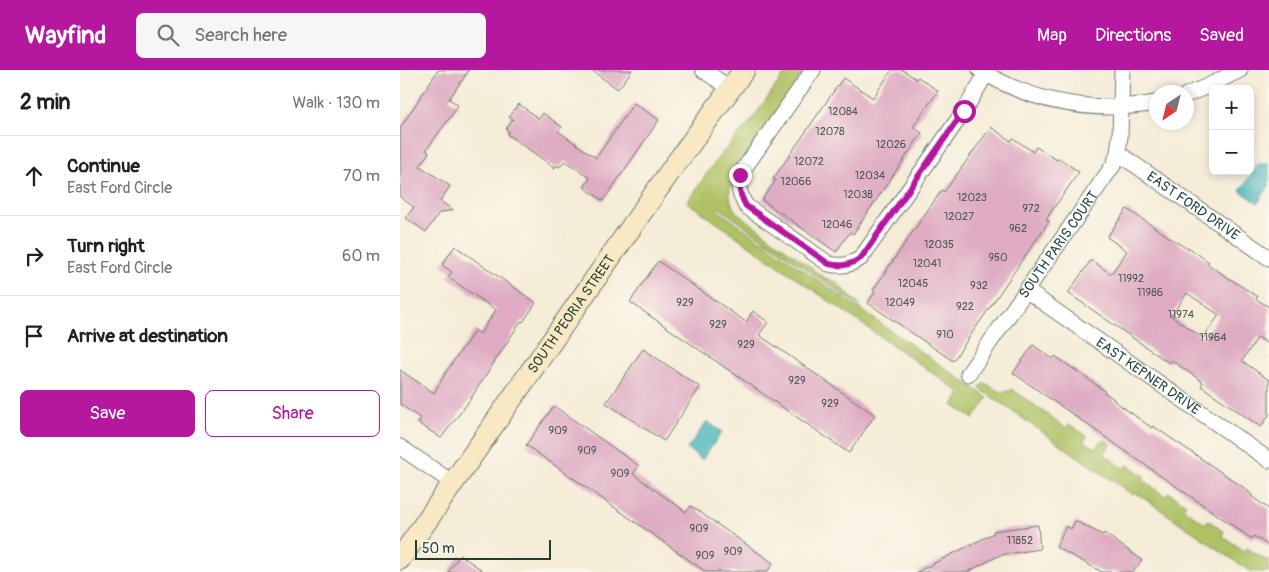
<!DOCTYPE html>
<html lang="en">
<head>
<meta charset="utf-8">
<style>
	:root { --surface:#fff; --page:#f6f6f6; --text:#202124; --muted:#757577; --line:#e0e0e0; --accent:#b5179e }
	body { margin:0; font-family:Pangolin,sans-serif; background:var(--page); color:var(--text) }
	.controls { position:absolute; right:15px; top:15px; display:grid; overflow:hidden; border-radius:8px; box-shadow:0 2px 8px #0003 }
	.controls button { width:45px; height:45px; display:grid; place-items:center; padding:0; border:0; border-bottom:1px solid var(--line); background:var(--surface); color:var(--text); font:25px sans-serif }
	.compass { position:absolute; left:749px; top:15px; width:45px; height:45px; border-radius:50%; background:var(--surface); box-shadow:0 2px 8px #0003; rotate:215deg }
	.scale { position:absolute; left:15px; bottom:12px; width:136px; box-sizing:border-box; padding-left:5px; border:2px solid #1f3d34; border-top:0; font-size:14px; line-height:18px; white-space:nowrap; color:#1f3d34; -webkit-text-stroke:4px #fbf7ec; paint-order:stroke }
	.stop { position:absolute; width:15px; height:15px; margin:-11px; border:4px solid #b5179e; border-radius:50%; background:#fff }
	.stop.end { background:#b5179e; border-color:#fff; box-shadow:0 1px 5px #0008 }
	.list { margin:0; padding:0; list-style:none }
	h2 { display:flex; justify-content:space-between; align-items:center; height:65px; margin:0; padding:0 20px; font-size:21px }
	h2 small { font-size:16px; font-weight:400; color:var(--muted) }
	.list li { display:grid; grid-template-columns:32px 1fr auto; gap:15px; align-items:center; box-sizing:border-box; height:80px; padding:0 20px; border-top:1px solid var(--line) }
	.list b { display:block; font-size:19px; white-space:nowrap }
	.list p { margin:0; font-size:16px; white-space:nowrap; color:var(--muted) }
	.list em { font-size:16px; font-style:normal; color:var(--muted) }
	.actions { display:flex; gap:10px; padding:15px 20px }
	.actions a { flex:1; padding:11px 0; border:1px solid var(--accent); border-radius:8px; text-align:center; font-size:18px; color:var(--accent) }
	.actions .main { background:var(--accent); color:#fff }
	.icon { flex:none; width:28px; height:28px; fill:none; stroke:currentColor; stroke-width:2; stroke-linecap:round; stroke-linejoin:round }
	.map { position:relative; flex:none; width:869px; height:502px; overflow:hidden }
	header { display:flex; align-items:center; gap:30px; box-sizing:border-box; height:70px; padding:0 25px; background:var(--accent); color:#fff }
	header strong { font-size:24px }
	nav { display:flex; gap:28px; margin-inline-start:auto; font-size:18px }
	.search { width:350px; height:45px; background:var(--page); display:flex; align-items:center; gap:12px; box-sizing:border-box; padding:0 18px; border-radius:8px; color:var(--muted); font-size:19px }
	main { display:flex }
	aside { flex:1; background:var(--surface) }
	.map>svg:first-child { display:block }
</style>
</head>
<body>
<header>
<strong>Wayfind</strong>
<div class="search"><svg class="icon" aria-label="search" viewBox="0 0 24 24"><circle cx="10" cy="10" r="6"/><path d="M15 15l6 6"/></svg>Search here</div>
<nav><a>Map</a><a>Directions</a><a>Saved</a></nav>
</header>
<main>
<aside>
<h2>2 min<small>Walk · 130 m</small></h2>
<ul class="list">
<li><svg class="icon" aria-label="ahead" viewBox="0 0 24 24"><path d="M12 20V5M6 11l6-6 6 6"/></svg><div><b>Continue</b><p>East Ford Circle</p></div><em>70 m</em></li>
<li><svg class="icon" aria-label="right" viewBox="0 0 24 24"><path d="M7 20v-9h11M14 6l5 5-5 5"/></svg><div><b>Turn right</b><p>East Ford Circle</p></div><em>60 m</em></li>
<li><svg class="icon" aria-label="arrive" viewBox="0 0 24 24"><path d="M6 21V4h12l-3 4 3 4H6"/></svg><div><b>Arrive at destination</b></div></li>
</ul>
<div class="actions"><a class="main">Save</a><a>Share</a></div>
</aside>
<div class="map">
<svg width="869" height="502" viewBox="0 0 869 502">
	<rect width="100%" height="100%" fill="#fbf7ec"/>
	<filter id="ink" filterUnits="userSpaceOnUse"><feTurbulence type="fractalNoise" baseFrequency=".02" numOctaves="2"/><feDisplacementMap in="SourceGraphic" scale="10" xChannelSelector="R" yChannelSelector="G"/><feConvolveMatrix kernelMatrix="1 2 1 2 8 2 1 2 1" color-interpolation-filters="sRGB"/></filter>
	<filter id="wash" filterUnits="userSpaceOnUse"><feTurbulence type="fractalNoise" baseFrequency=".0096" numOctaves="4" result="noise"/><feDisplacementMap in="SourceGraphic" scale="20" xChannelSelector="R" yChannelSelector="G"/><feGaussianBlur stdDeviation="1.12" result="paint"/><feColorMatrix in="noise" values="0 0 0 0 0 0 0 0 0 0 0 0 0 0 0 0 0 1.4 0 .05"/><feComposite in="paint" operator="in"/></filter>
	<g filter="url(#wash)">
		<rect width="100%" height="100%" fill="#f5ecd7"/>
		<!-- green -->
		<g fill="#afc164" stroke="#677f4c">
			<path d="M387 0H405L332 107C329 121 328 129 336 142L425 208 436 212 461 237 319 138 317 140 588 328 573 349 553 335 561 323 287 132 318 88 351 51Z"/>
			<path d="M585 313C594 318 603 326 612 319L666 358 669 354 687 366 684 371 695 378 703 369 711 374 704 384 725 399 728 395 745 407 743 410 765 426 768 422 786 434 783 438 805 454 808 450 824 462 822 466 845 481 847 478 866 490 869 489V502H851L735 422 733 425 579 318Z"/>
		</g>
		<!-- water -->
		<g fill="#3fb0b7" stroke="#2f7676">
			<polygon points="858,94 869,94 869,116 858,133 840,121"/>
			<polygon points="307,351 322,362 302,390 287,379"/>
		</g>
		<g id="blocks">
			<!-- building -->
			<g fill="#deabc2" fill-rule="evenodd">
				<polygon points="38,0 69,0 49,29 58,35 53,42 54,42 26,80 29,82 20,96 50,116 40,131 53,140 39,143 26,162 6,148 14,137 0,127 0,58"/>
				<polygon points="191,0 232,0 218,19"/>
				<polygon points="492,0 503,0 516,9 518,7 538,21 513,57 522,63 453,164 450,162 436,182 362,130 376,110 373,109 443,8 473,28"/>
				<polygon points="234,33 259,50 203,131 184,117 190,108 165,91 160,97 156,95 155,98 107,64 109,61 106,59 113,49 109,47 119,34 139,49 143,43 162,57 158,61 196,88"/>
				<polygon points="591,57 611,71 613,68 633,82 636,77 657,90 659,88 679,102 646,149 649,151 553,291 468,233 475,222 473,220 527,141 542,120 544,122"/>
				<path d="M727 139 787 179 788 177 809 192 807 194 858 227 856 229 869 237V275L858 267 842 291 869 310V345L861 357 801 316 803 312 771 290 769 293 668 223 691 190 711 204 727 181 707 167ZM787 223 819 245 803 268 771 246Z"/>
				<polygon points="55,176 136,233 123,252 121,251 67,334 41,368 18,353 21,349 0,334 0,300 34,323 46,302 75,260 80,264 96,240 48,207 52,202 42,195"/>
				<polygon points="258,191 346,252 353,241 368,252 359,265 475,345 449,383 230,232"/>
				<polygon points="633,275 653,289 655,286 705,321 704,322 714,329 713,330 752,358 753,356 843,417 852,425 851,426 869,439 869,476 854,466 852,469 613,303"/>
				<polygon points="243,279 300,317 264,371 206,333"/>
				<polygon points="154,336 239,396 233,404 286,442 291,436 373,493 367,502 306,502 126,375"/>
				<polygon points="675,451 703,465 704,463 742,490 733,502 702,502 656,477 666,456 671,459"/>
				<polygon points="638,455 640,479 600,485 567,502 517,502 594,463 593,461"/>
				<polygon points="60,485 85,502 48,502"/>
			</g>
		</g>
	</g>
	<g filter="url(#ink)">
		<use href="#blocks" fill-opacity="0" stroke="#6a7a6d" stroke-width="1"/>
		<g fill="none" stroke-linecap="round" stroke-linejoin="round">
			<defs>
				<g id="street">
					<polyline points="303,0 331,19"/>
					<path d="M413 0 343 100C336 113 339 124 346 136L429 194C442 197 450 195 461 188L564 41 586 4"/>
					<path d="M580 0C634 34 694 43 756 33"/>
					<polyline points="786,25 808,16 840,0"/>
					<path id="s1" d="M718 83 869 188"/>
					<path id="s2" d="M627 221 869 390"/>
					<path id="s3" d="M568 304 714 94 718 83 720 66 722 0"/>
					<polyline points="0,377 53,413"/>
				</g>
				<g id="secondary">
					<path id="s4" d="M0 489 269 103 344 0"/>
				</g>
			</defs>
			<!-- street casing -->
			<use href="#street" stroke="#6a7a6d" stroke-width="17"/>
			<!-- secondary casing -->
			<use href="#secondary" stroke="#6a7a6d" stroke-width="23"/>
			<!-- street -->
			<use href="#street" stroke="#fff" stroke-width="15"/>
			<!-- secondary -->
			<use href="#secondary" stroke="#f8e8c3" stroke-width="21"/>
		</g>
	</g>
	<g fill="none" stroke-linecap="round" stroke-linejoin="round" filter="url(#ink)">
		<!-- route -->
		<path stroke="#b5179e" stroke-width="6" d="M340 105C338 117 340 125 346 136L429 194C442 197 450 195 461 188L564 41"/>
	</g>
	<g text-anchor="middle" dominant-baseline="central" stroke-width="4.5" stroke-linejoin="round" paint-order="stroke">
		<!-- number labels -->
		<g font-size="11" fill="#4f5858">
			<text x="443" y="41">12084</text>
			<text x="430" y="61">12078</text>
			<text x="491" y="74">12026</text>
			<text x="409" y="91">12072</text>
			<text x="470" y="105">12034</text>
			<text x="396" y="111">12066</text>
			<text x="458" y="124">12038</text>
			<text x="572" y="127">12023</text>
			<text x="631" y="138">972</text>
			<text x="559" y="146">12027</text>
			<text x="437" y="154">12046</text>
			<text x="618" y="158">962</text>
			<text x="539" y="174">12035</text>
			<text x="598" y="187">950</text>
			<text x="527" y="193">12041</text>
			<text x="731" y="208">11992</text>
			<text x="513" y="213">12045</text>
			<text x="579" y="215">932</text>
			<text x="750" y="222">11986</text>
			<text x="285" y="232">929</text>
			<text x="500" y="232">12049</text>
			<text x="565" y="236">922</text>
			<text x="781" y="244">11974</text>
			<text x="318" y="254">929</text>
			<text x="545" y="264">910</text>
			<text x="813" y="267">11964</text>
			<text x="346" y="274">929</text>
			<text x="397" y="310">929</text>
			<text x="430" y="333">929</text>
			<text x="158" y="360">909</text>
			<text x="187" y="380">909</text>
			<text x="220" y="403">909</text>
			<text x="299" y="458">909</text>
			<text x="620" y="470">11852</text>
			<text x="333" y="481">909</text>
			<text x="305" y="485">909</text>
		</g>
		<!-- street labels -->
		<g font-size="14" fill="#1f3d34" stroke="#fbf7ec">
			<text stroke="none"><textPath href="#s1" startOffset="92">EAST FORD DRIVE</textPath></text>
			<text stroke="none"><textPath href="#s3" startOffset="158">SOUTH PARIS COURT</textPath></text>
			<text stroke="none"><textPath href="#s4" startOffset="299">SOUTH PEORIA STREET</textPath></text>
			<text stroke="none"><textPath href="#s2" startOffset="148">EAST KEPNER DRIVE</textPath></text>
		</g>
	</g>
</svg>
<div class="controls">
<button>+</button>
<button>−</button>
</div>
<svg class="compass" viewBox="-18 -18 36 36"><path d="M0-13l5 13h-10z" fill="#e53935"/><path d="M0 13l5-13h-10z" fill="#757577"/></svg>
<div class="scale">50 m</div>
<div class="stop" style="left:564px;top:41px"></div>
<div class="stop end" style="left:340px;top:105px"></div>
</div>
</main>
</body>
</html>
